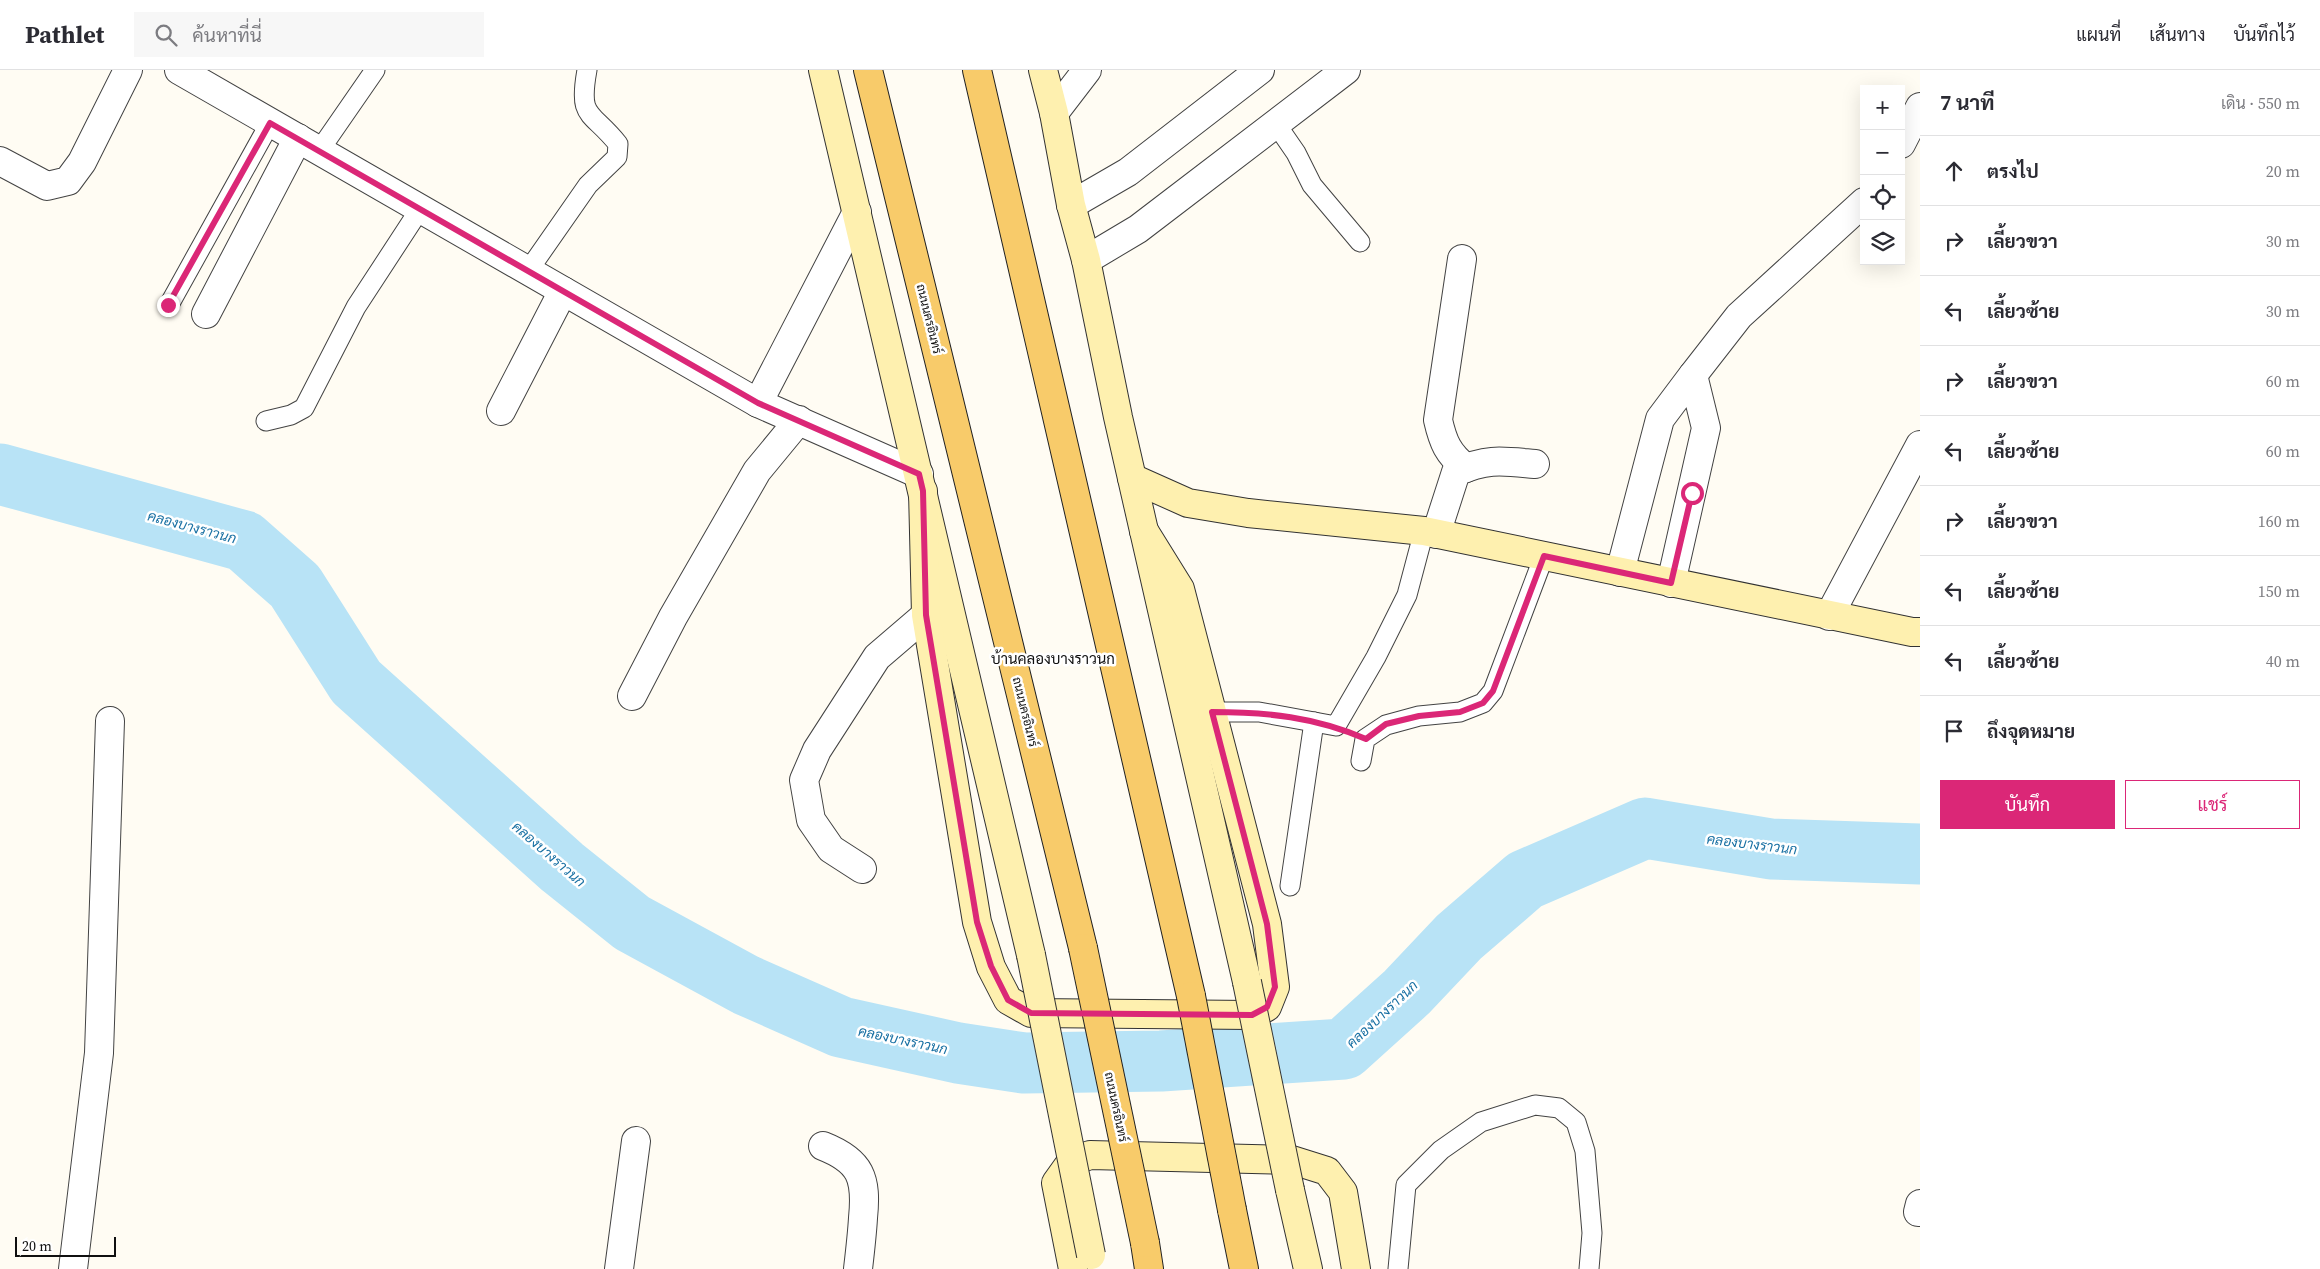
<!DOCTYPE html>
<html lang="th">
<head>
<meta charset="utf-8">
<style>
	:root { --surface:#fff; --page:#f7f7f7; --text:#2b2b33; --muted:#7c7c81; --line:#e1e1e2; --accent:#db2777 }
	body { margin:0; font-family:"Source Serif 4",Sarabun,serif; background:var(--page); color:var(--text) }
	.controls { position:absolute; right:15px; top:15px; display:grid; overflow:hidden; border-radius:0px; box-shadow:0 5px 20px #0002 }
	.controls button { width:45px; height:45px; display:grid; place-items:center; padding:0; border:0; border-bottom:1px solid var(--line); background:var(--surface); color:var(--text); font:25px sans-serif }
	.scale { position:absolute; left:15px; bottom:12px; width:101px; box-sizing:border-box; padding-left:5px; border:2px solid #101010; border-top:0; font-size:14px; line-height:18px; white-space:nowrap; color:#101010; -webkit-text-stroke:4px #fff; paint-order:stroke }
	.stop { position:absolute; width:15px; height:15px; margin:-11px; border:4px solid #db2777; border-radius:50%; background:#fff }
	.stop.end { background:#db2777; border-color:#fff; box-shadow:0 1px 5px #0008 }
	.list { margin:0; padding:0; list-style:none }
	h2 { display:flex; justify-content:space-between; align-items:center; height:65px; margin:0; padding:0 20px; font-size:21px }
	h2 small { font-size:16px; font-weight:400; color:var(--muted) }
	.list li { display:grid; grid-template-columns:32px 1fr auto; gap:15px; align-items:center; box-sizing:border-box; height:70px; padding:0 20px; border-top:1px solid var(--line) }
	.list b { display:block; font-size:19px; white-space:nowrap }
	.list em { font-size:16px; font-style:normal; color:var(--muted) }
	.actions { display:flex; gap:10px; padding:15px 20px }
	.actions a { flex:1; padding:11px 0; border:1px solid var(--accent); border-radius:0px; text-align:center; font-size:18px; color:var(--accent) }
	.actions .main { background:var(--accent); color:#fff }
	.icon { flex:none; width:28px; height:28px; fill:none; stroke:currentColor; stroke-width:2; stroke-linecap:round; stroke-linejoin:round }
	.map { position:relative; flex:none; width:1920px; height:1199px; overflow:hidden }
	header { display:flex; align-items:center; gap:30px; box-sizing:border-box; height:70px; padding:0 25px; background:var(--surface); border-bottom:1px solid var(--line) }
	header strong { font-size:24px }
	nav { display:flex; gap:28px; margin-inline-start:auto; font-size:18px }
	.search { width:350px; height:45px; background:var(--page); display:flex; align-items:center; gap:12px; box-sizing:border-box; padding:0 18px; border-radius:0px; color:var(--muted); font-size:19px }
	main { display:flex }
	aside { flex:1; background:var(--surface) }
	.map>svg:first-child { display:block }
</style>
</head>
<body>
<header>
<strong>Pathlet</strong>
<div class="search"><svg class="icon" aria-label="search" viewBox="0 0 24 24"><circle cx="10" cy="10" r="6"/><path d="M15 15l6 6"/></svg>ค้นหาที่นี่</div>
<nav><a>แผนที่</a><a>เส้นทาง</a><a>บันทึกไว้</a></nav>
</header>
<main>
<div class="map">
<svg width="1920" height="1199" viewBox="0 0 1920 1199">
	<rect width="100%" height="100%" fill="#fffcf3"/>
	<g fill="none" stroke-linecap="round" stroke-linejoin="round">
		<!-- river -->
		<polyline stroke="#b8e3f6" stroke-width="61" points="0,404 244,471 295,516 356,612 562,797 632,853 746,915 841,957 958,983 1024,993 1161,991 1344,979 1407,922 1459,867 1525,810 1645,758 1771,779 1920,784"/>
		<defs>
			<g id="lane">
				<polyline points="1276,54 1296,83 1312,115 1360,172"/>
				<polyline points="319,81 375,0"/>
				<path d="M528 201 588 115 617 87 618 74C591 40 578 50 587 0"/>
				<polyline points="169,235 270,53"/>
				<polyline points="266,351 291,345 304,338 356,237 420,139"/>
				<polyline points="1212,642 1259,642 1336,656 1376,587 1407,525 1424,461"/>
				<polyline points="1361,691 1365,669 1386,655 1419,646 1460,642 1483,633 1493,621 1544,486"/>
				<polyline points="1290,816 1314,652"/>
				<polyline points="1398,1199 1406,1115 1441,1080 1481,1052 1535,1035 1559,1038 1576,1052 1585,1081 1592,1163 1589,1199"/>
			</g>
			<g id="street">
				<polyline points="179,0 758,333 919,404"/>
				<polyline points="1054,43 1087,0"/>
				<polyline points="1901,74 1920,37"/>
				<polyline points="0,91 47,116 68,111 82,92 128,0"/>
				<polyline points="1071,135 1128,102 1260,0"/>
				<path d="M1462 189 1438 350C1443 372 1448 384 1466 398"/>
				<polyline points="1086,190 1138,159 1346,0"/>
				<polyline points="206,244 298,68"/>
				<polyline points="1693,305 1739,246 1864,132"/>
				<polyline points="758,333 857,142"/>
				<polyline points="501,341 563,221"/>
				<path d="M1436 464 1456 402C1488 388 1502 391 1535 394"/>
				<polyline points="1620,502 1660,349 1693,305 1706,358 1671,513"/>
				<polyline points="1829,546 1920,375"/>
				<polyline points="632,626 673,547 757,401 799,350"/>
				<polyline points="862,799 831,779 811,750 804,710 817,680 877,587 926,545"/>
				<path d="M823 1076C861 1091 867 1108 863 1148 862 1165 860 1182 858 1199"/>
				<polyline points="1918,1142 1920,1134"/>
				<polyline points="73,1199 99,983 110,651"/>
				<polyline points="619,1199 636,1071"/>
			</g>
			<g id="secondary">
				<polyline points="823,0 1031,885"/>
				<polyline points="1043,0 1054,43 1071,135 1086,190 1118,347 1247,912"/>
				<polyline points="1132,408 1188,433 1248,443 1424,461 1912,562 1920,562"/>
				<polyline points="923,421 926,545 977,852 991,897 1008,930 1031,943 1252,945 1267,937 1275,917 1267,854 1212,642 1180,519 1144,461"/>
				<polyline points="1290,1120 1308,1199"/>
				<polyline points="1073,1199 1056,1113 1071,1092 1090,1085 1292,1090 1327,1101 1343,1122 1356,1199"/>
			</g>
			<g id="primary">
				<polyline points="868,0 1083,878"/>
				<polyline points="977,0 1191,926"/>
				<polyline points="1232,1140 1244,1199"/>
				<polyline points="1145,1173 1149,1199"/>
			</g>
		</defs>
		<!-- lane casing -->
		<use href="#lane" stroke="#434343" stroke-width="21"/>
		<!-- street casing -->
		<use href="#street" stroke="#434343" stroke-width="30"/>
		<!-- secondary casing -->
		<use href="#secondary" stroke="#323232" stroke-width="30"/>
		<!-- primary casing -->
		<use href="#primary" stroke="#212121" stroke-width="30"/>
		<!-- lane -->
		<use href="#lane" stroke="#fff" stroke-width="19"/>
		<!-- street -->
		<use href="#street" stroke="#fff" stroke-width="28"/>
		<!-- secondary -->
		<use href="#secondary" stroke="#fef0af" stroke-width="28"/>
		<!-- primary -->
		<use href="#primary" stroke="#f8cb6a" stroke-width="28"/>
		<defs>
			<g id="secondary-bridge">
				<polyline points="1031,885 1091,1185"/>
				<polyline points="1247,912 1290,1120"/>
			</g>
			<g id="primary-bridge">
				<polyline points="1083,878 1145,1173"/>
				<polyline points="1191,926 1232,1140"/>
			</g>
		</defs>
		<!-- secondary-bridge casing -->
		<use href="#secondary-bridge" stroke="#323232" stroke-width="30" stroke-linecap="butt"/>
		<!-- primary-bridge casing -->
		<use href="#primary-bridge" stroke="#212121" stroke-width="30" stroke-linecap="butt"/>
		<!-- secondary-bridge -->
		<use href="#secondary-bridge" stroke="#fef0af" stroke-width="28"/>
		<!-- primary-bridge -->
		<use href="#primary-bridge" stroke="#f8cb6a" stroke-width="28"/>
	</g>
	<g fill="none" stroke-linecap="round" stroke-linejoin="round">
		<!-- route -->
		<path stroke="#db2777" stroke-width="6" d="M168 235 270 53 758 333 919 404 923 421 926 545 977 852 991 896 1008 930 1031 943 1252 945 1267 937 1275 917 1267 854 1212 642C1267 642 1315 647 1366 669L1386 654 1419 646 1460 642 1483 633 1493 621 1544 486 1671 513 1692 423"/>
	</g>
	<g text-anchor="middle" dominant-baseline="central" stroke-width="5" stroke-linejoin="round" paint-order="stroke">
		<!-- street labels -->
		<g font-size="12" fill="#101010" stroke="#fff">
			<text transform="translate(929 249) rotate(76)">ถนนนครอินทร์</text>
			<text transform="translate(1025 642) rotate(76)">ถนนนครอินทร์</text>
			<text transform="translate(1116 1037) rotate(78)">ถนนนครอินทร์</text>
		</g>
		<!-- water labels -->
		<g font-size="14" font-style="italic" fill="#1870a3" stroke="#fff">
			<text transform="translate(192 457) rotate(15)">คลองบางราวนก</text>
			<text transform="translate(1752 774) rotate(7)">คลองบางราวนก</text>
			<text transform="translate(549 784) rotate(41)">คลองบางราวนก</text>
			<text transform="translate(1382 944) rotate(-43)">คลองบางราวนก</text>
			<text transform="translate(903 970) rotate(12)">คลองบางราวนก</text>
		</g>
		<!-- quarter labels -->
		<g font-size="15" fill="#101010" stroke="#fff">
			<text x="1053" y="588">บ้านคลองบางราวนก</text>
		</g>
	</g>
</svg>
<div class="controls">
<button>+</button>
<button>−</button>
<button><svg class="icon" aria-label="locate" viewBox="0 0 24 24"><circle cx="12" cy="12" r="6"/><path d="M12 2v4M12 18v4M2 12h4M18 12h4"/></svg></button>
<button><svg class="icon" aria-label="layers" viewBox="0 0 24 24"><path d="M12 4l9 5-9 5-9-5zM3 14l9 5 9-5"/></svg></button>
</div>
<div class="scale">20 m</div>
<div class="stop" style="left:1692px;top:423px"></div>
<div class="stop end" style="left:168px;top:235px"></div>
</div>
<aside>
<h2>7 นาที<small>เดิน · 550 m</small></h2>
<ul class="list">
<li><svg class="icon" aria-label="ahead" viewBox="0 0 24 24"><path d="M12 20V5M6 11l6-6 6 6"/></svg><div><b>ตรงไป</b></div><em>20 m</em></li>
<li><svg class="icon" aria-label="right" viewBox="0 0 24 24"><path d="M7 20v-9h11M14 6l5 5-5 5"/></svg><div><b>เลี้ยวขวา</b></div><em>30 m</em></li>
<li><svg class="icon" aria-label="left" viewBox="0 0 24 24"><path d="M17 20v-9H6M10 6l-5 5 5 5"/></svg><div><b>เลี้ยวซ้าย</b></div><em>30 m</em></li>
<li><svg class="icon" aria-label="right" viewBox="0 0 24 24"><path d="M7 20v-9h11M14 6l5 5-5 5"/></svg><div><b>เลี้ยวขวา</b></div><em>60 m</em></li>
<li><svg class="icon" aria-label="left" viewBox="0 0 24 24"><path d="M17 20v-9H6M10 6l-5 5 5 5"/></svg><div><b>เลี้ยวซ้าย</b></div><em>60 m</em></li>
<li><svg class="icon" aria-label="right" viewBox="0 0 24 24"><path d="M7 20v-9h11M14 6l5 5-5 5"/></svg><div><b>เลี้ยวขวา</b></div><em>160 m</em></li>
<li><svg class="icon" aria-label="left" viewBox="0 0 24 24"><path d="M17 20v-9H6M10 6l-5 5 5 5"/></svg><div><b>เลี้ยวซ้าย</b></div><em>150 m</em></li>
<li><svg class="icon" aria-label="left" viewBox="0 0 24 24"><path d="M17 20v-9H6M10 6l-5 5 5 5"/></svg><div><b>เลี้ยวซ้าย</b></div><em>40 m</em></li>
<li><svg class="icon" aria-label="arrive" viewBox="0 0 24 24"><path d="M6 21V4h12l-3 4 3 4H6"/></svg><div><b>ถึงจุดหมาย</b></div></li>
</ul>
<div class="actions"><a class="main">บันทึก</a><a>แชร์</a></div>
</aside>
</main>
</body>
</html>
